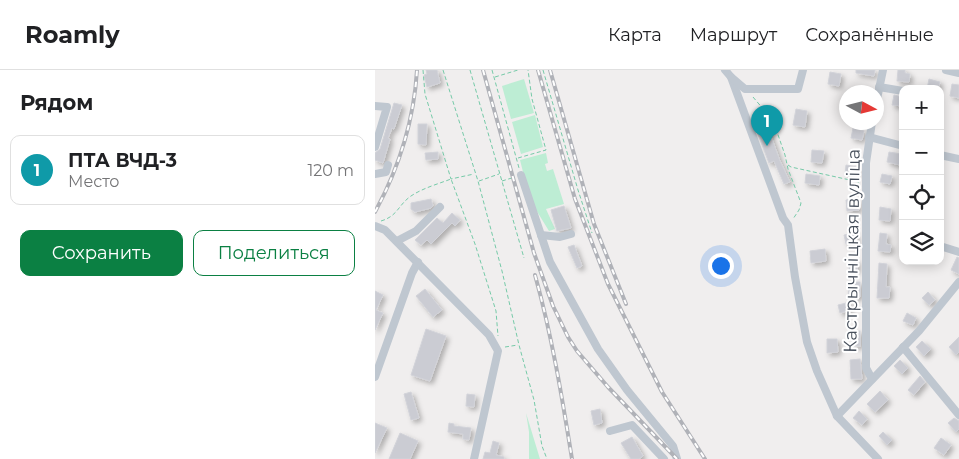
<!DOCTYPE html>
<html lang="ru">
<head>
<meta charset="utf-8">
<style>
	:root { --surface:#fff; --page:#f2f2f2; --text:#202124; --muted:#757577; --line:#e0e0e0; --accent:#0b8043 }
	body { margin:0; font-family:Montserrat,sans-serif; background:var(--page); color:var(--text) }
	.controls { position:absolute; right:15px; top:15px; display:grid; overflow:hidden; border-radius:10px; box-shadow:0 2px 12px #0003 }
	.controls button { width:45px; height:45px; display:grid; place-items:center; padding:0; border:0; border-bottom:1px solid var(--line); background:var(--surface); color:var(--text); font:25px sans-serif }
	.compass { position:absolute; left:464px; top:15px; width:45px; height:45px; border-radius:50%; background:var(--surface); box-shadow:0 2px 12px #0003; rotate:97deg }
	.you { position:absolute; left:345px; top:195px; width:18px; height:18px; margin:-12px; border:4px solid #fff; border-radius:50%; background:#1a73e8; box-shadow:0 0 0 8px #1a73e833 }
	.badge { display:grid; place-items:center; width:32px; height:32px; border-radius:50%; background:var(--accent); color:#fff; font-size:16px; font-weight:700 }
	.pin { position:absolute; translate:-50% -41px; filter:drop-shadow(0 1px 2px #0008) }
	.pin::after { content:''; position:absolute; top:26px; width:18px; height:15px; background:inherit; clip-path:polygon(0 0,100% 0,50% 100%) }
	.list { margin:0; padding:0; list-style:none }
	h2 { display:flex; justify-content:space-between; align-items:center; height:65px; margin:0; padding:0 20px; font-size:21px }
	h2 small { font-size:16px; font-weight:400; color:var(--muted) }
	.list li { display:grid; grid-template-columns:32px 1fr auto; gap:15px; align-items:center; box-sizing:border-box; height:70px; margin:0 10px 10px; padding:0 10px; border:1px solid var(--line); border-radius:10px }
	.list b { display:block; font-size:19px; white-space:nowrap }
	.list p { margin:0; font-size:16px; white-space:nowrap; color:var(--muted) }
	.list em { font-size:16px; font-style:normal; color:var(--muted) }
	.actions { display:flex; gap:10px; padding:15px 20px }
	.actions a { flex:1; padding:11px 0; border:1px solid var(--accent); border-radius:10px; text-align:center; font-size:18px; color:var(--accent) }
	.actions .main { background:var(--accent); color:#fff }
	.icon { flex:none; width:28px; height:28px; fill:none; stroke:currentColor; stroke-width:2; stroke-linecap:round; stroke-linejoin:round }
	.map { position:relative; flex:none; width:584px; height:389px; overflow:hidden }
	header { display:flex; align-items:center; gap:30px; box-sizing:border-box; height:70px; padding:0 25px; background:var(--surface); border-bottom:1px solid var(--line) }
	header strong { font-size:24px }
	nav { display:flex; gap:28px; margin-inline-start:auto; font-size:18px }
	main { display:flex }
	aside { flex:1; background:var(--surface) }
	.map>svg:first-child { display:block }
</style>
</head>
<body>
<header>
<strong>Roamly</strong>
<nav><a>Карта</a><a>Маршрут</a><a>Сохранённые</a></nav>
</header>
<main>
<aside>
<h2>Рядом<small></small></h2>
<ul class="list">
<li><span class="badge" style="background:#0f9aa8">1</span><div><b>ПТА ВЧД-3</b><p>Место</p></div><em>120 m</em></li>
</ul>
<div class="actions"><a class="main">Сохранить</a><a>Поделиться</a></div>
</aside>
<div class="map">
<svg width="584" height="389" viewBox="0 0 584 389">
	<defs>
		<filter id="shadow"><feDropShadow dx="3" dy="3" stdDeviation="2.5" flood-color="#0004"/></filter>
	</defs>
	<rect width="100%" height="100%" fill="#f0eeee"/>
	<!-- green -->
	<g fill="#bdedd4">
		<polygon points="149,9 159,43 136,49 127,16"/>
		<polygon points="160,45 168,77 146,84 137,52"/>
		<polygon points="171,83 173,93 170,94 172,101 178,99 189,134 171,139 180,159 174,161 155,130 145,90"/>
		<polygon points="151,343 165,389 154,389 154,362"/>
	</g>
	<!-- building -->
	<g fill="#cbccd3" stroke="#d2d3d9" filter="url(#shadow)">
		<polygon points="51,0 62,0 65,13 52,17 49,5 52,4"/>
		<polygon points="481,0 500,0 499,6 481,3"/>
		<polygon points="523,0 530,0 530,3 535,4 534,12 522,11"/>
		<polygon points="455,2 466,4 464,16 453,14"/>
		<polygon points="554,9 565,12 563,19 552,19"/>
		<polygon points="577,14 584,15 584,28 575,26"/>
		<polygon points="519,25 528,27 528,36 517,35"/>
		<polygon points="19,33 27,35 19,59 17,58 13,68 15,69 8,93 0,90 0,83 5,79"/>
		<polygon points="421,39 432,41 430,57 418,55"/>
		<polygon points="43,54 52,54 51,75 43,74"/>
		<polygon points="393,58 405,91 415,112 409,114 399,91 394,93 382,62"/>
		<polygon points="478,58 489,61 487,70 476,68"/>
		<polygon points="437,80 449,81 447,93 436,92"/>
		<polygon points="63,82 63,89 51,90 50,83"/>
		<polygon points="514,82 527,84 525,95 512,92"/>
		<polygon points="471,95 482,97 481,105 470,104"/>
		<polygon points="431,104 445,106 444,115 430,113"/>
		<polygon points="507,104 517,106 515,114 505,112"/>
		<polygon points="56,129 58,136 56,138 40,142 36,139 36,133"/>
		<polygon points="483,129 484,140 472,141 471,130"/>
		<polygon points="189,136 196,158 182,161 176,140"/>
		<polygon points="505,137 516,139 515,151 504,150"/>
		<polygon points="77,143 85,150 80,156 77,153 56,174 52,170 46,175 40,170 62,148 68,153"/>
		<polygon points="480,163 482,172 471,174 469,165"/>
		<polygon points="505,163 512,164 511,174 516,175 515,182 503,181"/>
		<polygon points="199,175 207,196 202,198 193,177"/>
		<polygon points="450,179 451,191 436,193 435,181"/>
		<polygon points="582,187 584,188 584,204 576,200"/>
		<polygon points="482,190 482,200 474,201 474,191"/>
		<polygon points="504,193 512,194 511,217 515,217 514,228 502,228"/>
		<polygon points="473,212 485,212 485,227 474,228"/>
		<polygon points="50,219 67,240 58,247 41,226"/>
		<polygon points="0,221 8,225 1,240 8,243 0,260"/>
		<polygon points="553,222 560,230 554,235 547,228"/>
		<polygon points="475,232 476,240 465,243 463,235"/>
		<polygon points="532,243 541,248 538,255 528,251"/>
		<polygon points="51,259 71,266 55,311 36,305"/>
		<rect x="478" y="261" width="7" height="15"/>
		<polygon points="584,267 584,282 581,285 574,277"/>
		<polygon points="452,269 462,269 463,282 452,283"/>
		<polygon points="547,271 556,279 549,286 541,277"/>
		<polygon points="485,289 487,309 476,309 475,290"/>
		<polygon points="525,290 533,298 527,304 519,296"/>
		<polygon points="545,306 550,312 539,325 533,320"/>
		<polygon points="505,321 513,330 500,342 492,334"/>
		<polygon points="36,322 44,348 36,350 29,324"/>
		<polygon points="92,324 100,325 99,337 91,336"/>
		<polygon points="225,339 227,353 219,355 216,341"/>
		<polygon points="484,341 492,349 487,355 478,348"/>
		<polygon points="579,348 584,351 584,359 581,362 573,353"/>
		<polygon points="0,353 12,358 0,383"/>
		<polygon points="74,353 79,354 79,356 96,358 94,370 88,369 88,364 73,362"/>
		<polygon points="508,362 517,370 512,375 504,366"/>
		<polygon points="25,363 43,371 35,389 14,389"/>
		<polygon points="257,367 268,386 264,389 256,389 246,373"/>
		<polygon points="566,368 576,375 569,385 559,378"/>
		<polygon points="118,371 124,373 121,385 129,387 129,389 108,389 110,382 115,383"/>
	</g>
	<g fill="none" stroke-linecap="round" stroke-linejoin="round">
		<!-- path -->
		<g stroke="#76caa8" stroke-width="1" stroke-dasharray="4 2.5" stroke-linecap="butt">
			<polyline points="48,0 50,24 76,109 99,104"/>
			<polyline points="68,0 103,111 127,201 144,275 159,330 167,376 172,389"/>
			<polyline points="95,0 149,188"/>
			<polyline points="117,0 144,98"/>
			<polyline points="168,0 203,120 217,163"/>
			<polyline points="120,7 143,0"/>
			<polyline points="378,27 389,40 401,59 410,85 413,99 426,133 424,140 418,149"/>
			<polyline points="143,88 171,80 157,29 153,0"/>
			<polyline points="413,95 416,97 484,112"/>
			<polyline points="104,111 124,104"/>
			<polyline points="127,111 140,107"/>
			<path d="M6 151C23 146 23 135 36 126 48 118 63 114 76 109L100 174 121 241 123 266"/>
			<polyline points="130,277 143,275"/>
		</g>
		<!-- minor -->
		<g stroke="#bfc7d0" stroke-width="8">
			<polyline points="350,0 356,7 408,148 413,155 420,207 432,272 442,301 462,346 503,389"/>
			<polyline points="571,0 584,3"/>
			<polyline points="356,7 370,19 423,19 428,0"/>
			<polyline points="504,17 528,21"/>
			<polyline points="502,29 508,0"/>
			<polyline points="0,36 12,37 0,77"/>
			<polyline points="497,52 491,93 491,298 497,309"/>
			<polyline points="494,67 528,76"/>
			<polyline points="565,85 584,89"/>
			<polyline points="0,104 11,102 13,95"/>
			<polyline points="146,105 175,192 223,279 252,320 298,376 302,389"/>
			<polyline points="0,156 10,160 114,265 123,281 99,389"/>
			<polyline points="166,165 185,167 196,164"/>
			<polyline points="22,171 41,161 65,137"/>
			<polyline points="565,176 584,182"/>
			<polyline points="528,277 584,345"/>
			<polyline points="0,307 37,203 43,192"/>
			<polyline points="462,346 544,261 584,212"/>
			<polyline points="235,361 257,355 289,389"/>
		</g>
		<defs>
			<g id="rail">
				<polyline points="108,0 159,183 178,236 193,267 202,281 233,317 302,389"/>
				<polyline points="163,0 200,129 233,214 287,322 330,389"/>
				<polyline points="175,0 219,154 251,234"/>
				<path d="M0 142C24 98 39 50 42 0"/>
				<path d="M160 205C177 266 187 327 197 389"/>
			</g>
		</defs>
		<!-- rail casing -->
		<use href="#rail" stroke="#b0b2b8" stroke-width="4"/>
		<!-- rail -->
		<use href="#rail" stroke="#fff" stroke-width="2" stroke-dasharray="5.5" stroke-linecap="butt"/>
	</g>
	<g text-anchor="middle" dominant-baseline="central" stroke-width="4" stroke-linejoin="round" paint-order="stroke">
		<!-- street labels -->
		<g font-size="18" fill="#474f5b" stroke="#fff">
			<text transform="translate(477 181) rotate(-89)">Кастрычніцкая вуліца</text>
		</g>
	</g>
</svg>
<div class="controls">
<button>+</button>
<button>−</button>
<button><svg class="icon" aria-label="locate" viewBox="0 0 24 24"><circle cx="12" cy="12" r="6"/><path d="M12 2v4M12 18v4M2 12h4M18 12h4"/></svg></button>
<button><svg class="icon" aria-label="layers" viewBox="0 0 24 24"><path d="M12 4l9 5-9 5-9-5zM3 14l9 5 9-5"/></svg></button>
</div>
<svg class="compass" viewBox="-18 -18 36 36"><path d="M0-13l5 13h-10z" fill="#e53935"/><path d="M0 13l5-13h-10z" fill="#757577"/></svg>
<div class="you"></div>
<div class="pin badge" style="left:392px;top:76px;background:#0f9aa8">1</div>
</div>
</main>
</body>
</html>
